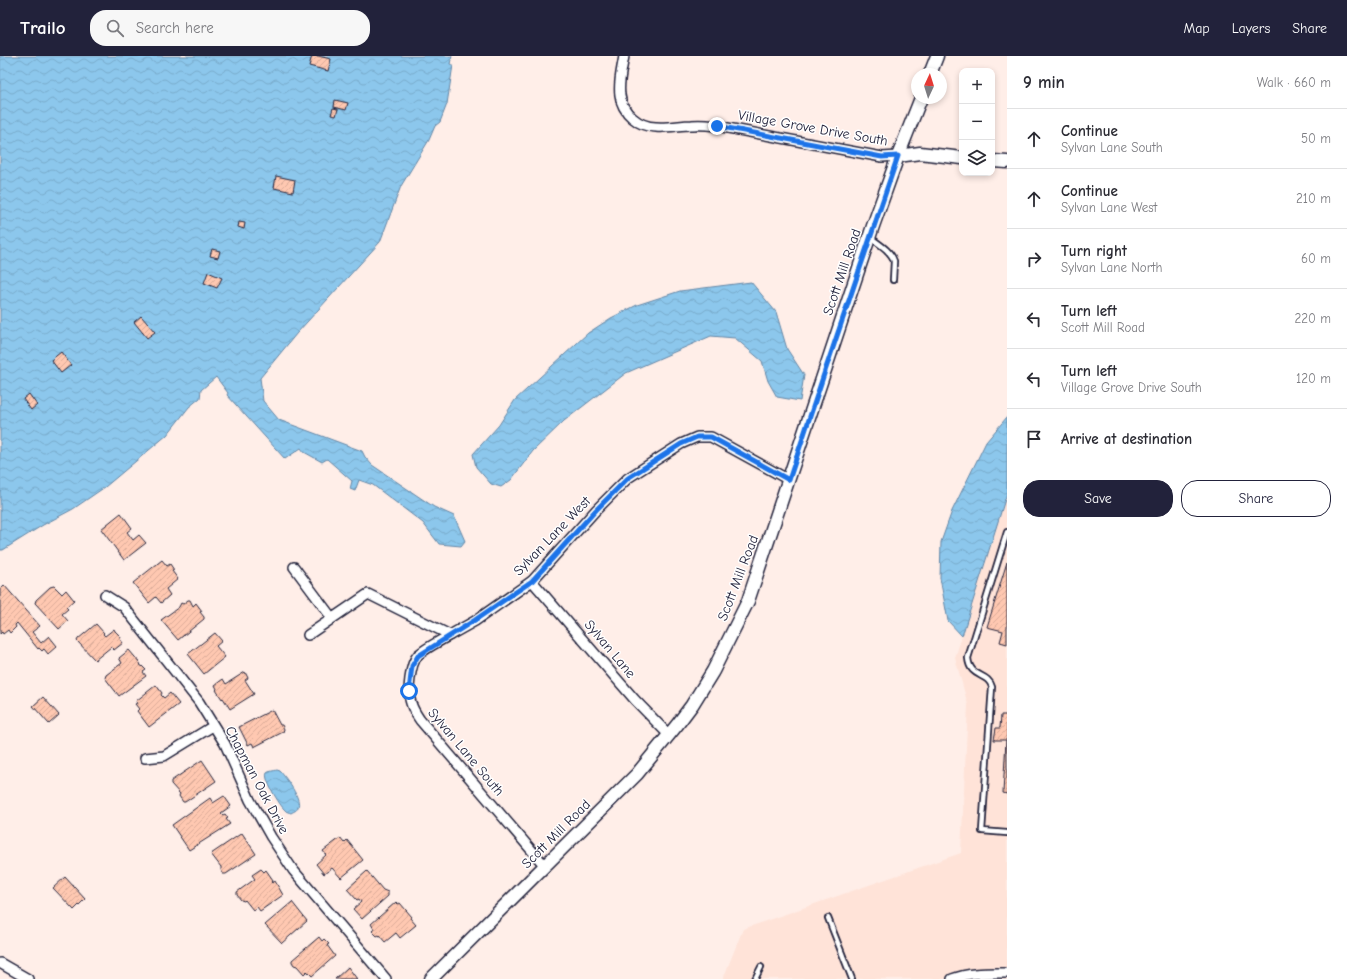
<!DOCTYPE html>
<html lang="en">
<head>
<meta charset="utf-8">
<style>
	:root { --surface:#fff; --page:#f7f7f7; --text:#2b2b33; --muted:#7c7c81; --line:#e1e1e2; --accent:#22223b }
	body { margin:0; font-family:"Comic Neue",sans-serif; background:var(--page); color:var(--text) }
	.controls { position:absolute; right:12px; top:12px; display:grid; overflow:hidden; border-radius:8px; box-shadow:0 2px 6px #0003 }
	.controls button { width:36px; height:36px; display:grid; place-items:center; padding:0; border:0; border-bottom:1px solid var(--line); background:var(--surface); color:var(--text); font:20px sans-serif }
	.compass { position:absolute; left:911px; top:12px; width:36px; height:36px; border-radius:50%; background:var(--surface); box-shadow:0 2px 6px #0003; rotate:4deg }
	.stop { position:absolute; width:12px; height:12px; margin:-9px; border:3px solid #1a73e8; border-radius:50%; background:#fff }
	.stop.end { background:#1a73e8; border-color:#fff; box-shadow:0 1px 4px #0008 }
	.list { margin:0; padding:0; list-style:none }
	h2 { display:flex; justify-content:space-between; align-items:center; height:52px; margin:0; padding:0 16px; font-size:17px }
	h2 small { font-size:13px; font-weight:400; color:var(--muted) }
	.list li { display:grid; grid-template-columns:26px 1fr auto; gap:12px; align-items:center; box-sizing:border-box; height:60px; padding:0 16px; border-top:1px solid var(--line) }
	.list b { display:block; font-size:15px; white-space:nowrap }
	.list p { margin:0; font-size:13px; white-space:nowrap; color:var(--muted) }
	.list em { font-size:13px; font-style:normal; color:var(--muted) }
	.actions { display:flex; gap:8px; padding:12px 16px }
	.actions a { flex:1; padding:9px 0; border:1px solid var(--accent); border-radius:16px; text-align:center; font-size:14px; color:var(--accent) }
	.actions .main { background:var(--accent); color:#fff }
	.icon { flex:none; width:22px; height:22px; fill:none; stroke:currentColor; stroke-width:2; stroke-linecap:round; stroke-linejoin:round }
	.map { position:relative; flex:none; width:1007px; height:923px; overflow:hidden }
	header { display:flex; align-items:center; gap:24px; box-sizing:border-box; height:56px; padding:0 20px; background:var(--accent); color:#fff }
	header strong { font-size:19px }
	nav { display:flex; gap:22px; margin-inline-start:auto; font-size:14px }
	.search { width:280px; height:36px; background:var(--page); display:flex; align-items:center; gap:10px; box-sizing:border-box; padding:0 14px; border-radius:16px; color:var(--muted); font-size:15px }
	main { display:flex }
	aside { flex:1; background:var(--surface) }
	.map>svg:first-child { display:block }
</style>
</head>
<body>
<header>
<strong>Trailo</strong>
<div class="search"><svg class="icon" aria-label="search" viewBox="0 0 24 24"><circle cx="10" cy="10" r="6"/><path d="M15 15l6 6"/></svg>Search here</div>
<nav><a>Map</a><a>Layers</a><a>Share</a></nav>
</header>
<main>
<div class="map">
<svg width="1007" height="923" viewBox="0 0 1007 923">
	<defs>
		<pattern id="water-waves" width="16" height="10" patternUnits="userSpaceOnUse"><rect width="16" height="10" fill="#8cc7ec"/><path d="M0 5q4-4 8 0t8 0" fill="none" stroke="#78abcb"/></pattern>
		<pattern id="building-hatch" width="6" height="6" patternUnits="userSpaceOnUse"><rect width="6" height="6" fill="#ffc8b1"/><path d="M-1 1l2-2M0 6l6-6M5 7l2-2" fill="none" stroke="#daac99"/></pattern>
	</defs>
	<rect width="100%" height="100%" fill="#ffeee8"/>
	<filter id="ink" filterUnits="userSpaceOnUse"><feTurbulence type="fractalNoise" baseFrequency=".025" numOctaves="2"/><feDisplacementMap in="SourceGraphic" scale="8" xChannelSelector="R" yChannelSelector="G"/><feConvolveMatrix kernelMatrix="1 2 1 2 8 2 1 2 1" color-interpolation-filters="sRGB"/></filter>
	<g filter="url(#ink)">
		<!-- built -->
		<polygon fill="#ffe3d8" points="1007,437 1007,923 723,923 743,873 961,797 968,649 955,602"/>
		<!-- water -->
		<g fill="url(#water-waves)" stroke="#6285a5">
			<polygon points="0,0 452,0 450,8 453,9 447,48 440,66 435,70 429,84 401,130 380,186 297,277 260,322 263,345 279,364 362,395 365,401 372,409 434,451 454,460 465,485 461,490 439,488 423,467 373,429 359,424 355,435 350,433 352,425 327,403 322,406 304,396 301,392 285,403 227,339 228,337 216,321 201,334 200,342 189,351 167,379 105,431 73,453 43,469 3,494 0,494"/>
			<polygon points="751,226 776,256 787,293 804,319 800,345 777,341 768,325 762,305 735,282 711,280 626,317 564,365 533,395 511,424 501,431 491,428 476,411 473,398 499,369 515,344 588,277 611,262 637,249 680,235"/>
			<polygon points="1007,361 1007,437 962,580 948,565 940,522 941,486 952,455 986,386"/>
			<path d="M277 714 280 715C286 722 302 743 298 751 297 755 294 755 291 757 289 756 286 756 285 754 280 750 263 722 267 717 269 715 274 715 277 714Z"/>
		</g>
		<!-- building -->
		<g fill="url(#building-hatch)" stroke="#22223b">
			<polygon points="312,0 318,0 331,3 328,15 309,10"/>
			<polygon points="335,44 348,47 346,54 334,51"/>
			<polygon points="333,52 338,53 336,60 331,59"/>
			<polygon points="276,120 295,124 293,136 274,132"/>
			<polygon points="239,166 245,167 244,173 238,171"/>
			<polygon points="212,193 220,195 218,202 210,200"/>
			<polygon points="208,216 222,222 217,232 204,227"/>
			<polygon points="141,260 155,276 147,282 134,266"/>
			<polygon points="61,296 71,309 61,317 51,304"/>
			<polygon points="29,338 37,349 31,354 23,343"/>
			<polygon points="121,457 132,472 127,476 133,484 139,479 146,487 124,504 101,473"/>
			<polygon points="162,504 167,510 170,508 174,514 172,515 178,523 166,533 170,539 161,547 156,541 149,547 133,527"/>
			<polygon points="1007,506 1007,588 1000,586 1003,575 987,571"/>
			<polygon points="4,529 40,570 32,576 41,587 49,580 57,590 48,598 44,593 42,595 39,592 38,593 17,567 15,569 16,571 10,577 8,574 3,578 2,576 0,578 0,533"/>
			<polygon points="54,530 62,538 66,534 74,544 66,551 68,553 62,558 68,565 59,573 35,547 36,544 50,531"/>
			<polygon points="188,544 190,544 193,550 196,547 202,555 200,556 204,561 204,563 178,584 161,564 179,551 181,547 183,548"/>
			<polygon points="96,568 104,577 103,578 105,580 114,573 115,575 121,581 120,583 123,587 114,594 111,591 95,604 77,585 78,583"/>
			<polygon points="215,577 222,585 216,590 225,601 204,618 188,598"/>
			<polygon points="129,594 140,607 141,610 142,610 146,614 143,616 146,620 119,640 105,622 106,619 122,607 119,602"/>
			<polygon points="245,616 248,622 245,624 254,638 230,653 223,642 222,643 216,634 217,633 215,629 223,623 226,628"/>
			<polygon points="156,629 162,637 161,639 164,642 170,637 179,648 149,671 137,655 139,653 135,648 137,647 136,645"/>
			<polygon points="43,641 59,659 49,668 33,650"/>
			<polygon points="272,654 280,669 282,669 284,673 283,676 254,691 252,687 248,689 239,671"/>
			<polygon points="1001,659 1007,659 1007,738 1003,737 1006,684 994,684 996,672 1000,672"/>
			<polygon points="202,704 216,725 185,746 183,746 179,740 180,738 171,728 171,725"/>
			<polygon points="224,740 231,750 221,757 223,759 225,758 228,762 226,763 230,768 189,794 172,769 210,742 213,747"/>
			<polygon points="242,777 256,798 226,818 223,818 221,814 221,811 211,798"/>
			<polygon points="340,782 344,787 347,784 363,804 341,822 332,812 324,818 316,808 326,799 323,795"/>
			<polygon points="261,813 264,816 266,814 273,824 271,826 272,827 275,825 283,839 260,855 257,851 253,854 245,844 244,845 241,844 237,839 237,836 255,823 252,819"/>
			<polygon points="367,815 383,834 388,836 388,840 362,863 353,853 361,846 359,843 357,844 347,833"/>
			<polygon points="65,821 85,843 74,854 53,832"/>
			<polygon points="292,846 307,865 282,887 265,869"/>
			<polygon points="396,846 398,848 400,847 412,861 410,862 416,869 400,882 396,877 385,886 379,879 377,880 372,875 374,873 371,868"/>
			<polygon points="319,881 322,885 324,883 329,888 327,889 335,900 312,920 307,915 304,918 297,910 294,909 292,906 292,904"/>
			<polygon points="348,911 357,923 335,923"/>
		</g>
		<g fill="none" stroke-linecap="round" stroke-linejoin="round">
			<defs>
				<g id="lane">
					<path d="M871 182C879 188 891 195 894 205L893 224"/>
					<path d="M1007 476 968 602C970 623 988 616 992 631L982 775 1007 777"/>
					<polyline points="828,862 852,923"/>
					<polyline points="755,923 761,911"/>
				</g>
				<g id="street">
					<path d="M624 0C622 13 618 26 620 39 622 57 639 71 656 71 668 72 680 69 692 69 700 68 709 69 717 70L882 101 898 100"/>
					<polyline points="294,511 332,562"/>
					<polyline points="532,525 635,644 669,679"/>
					<polyline points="105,539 124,551 199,646 225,688 250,744 271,781 293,814 386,923"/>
					<polyline points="308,579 368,538 450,579 475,565 532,525 596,454 628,422 681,388 697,381 711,381 789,424"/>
					<path d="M450 579C440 585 427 591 418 599 410 608 407 636 411 647 413 654 416 658 420 664L545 810"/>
					<polyline points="145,702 164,700 213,670"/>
					<polyline points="0,907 28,923"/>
					<path d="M952 923C970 916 989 917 1007 917"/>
				</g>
				<g id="secondary">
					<polyline points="930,18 937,0"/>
					<polyline points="898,100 920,97 962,102"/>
					<polyline points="992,105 1007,106"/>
					<polyline points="431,923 637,718 677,669 692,649 713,615 748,545 873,170 898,100 921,42"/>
				</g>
			</defs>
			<!-- lane casing -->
			<use href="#lane" stroke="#22223b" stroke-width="8"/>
			<!-- street casing -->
			<use href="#street" stroke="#22223b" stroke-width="12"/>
			<!-- secondary casing -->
			<use href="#secondary" stroke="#22223b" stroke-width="15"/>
			<!-- lane -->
			<use href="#lane" stroke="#fff" stroke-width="4.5"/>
			<!-- street -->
			<use href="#street" stroke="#fff" stroke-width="9"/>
			<!-- secondary -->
			<use href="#secondary" stroke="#fff" stroke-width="12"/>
		</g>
	</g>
	<g fill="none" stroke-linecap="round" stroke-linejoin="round" filter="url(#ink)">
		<!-- route -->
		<polyline stroke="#1a73e8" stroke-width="5" points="409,635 412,610 418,600 475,564 532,525 596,454 628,422 681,388 697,381 711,381 789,424 824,318 898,100 882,101 717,70"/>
	</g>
	<g text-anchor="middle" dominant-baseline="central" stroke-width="3" stroke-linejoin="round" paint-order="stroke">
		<!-- street labels -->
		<g font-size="14" fill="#22223b" stroke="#fff">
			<text transform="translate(813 72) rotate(10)">Village Grove Drive South</text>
			<text transform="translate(842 216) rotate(-71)">Scott Mill Road</text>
			<text transform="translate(552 480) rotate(-46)">Sylvan Lane West</text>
			<text transform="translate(738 522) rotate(-69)">Scott Mill Road</text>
			<text transform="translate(610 593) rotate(50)">Sylvan Lane</text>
			<text transform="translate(466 696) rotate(50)">Sylvan Lane South</text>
			<text transform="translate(257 724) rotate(62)">Chapman Oak Drive</text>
			<text transform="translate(556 778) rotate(-45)">Scott Mill Road</text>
		</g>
	</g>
</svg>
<div class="controls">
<button>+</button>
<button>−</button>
<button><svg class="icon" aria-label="layers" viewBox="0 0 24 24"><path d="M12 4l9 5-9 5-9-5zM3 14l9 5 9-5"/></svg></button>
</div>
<svg class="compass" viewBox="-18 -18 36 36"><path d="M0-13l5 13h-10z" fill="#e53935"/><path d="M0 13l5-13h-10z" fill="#7c7c81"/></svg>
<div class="stop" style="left:409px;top:635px"></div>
<div class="stop end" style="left:717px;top:70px"></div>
</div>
<aside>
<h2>9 min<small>Walk · 660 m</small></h2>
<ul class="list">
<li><svg class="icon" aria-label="ahead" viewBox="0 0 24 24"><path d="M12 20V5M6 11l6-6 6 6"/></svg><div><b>Continue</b><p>Sylvan Lane South</p></div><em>50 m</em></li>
<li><svg class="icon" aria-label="ahead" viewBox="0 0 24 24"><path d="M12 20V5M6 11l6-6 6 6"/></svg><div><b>Continue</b><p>Sylvan Lane West</p></div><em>210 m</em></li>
<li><svg class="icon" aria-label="right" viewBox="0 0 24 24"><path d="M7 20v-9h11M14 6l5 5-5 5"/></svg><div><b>Turn right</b><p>Sylvan Lane North</p></div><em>60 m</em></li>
<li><svg class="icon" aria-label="left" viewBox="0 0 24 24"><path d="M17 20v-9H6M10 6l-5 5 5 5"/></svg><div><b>Turn left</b><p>Scott Mill Road</p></div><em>220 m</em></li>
<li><svg class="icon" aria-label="left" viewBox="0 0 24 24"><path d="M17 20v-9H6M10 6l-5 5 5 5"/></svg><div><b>Turn left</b><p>Village Grove Drive South</p></div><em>120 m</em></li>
<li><svg class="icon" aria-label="arrive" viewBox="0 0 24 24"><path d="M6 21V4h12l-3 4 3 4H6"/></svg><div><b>Arrive at destination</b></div></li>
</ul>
<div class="actions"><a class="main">Save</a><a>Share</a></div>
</aside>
</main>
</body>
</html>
